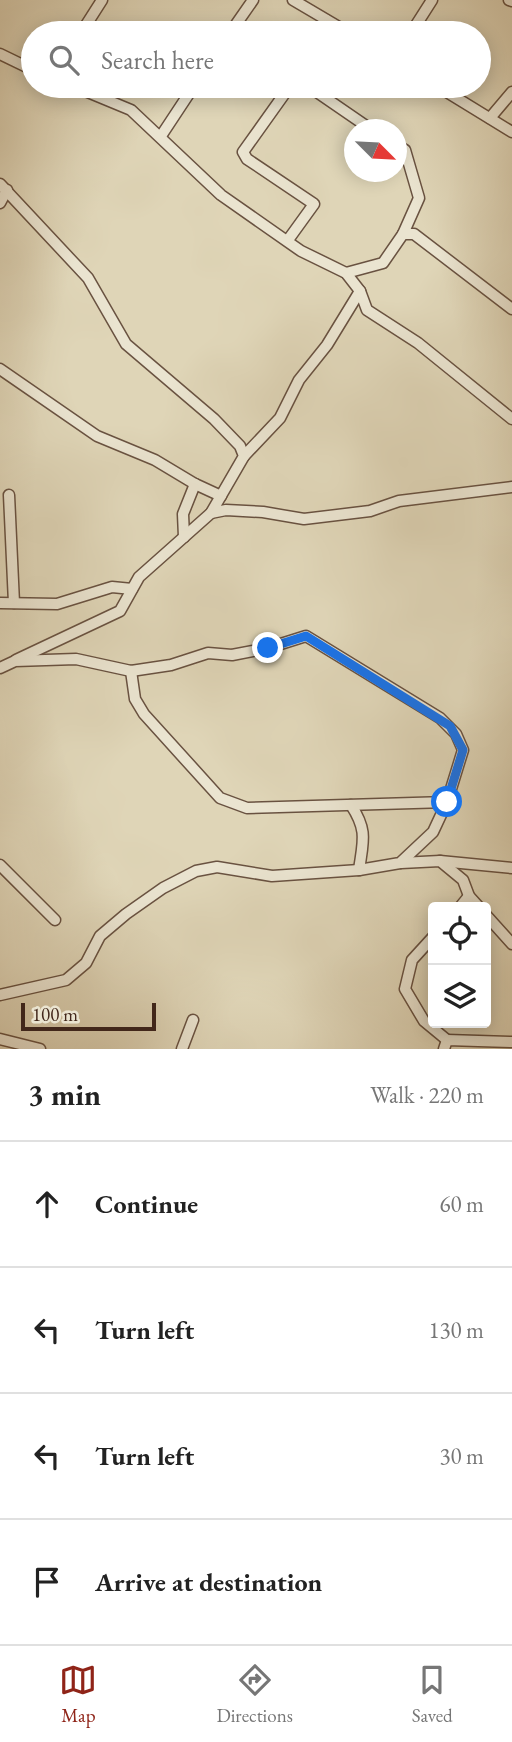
<!DOCTYPE html>
<html lang="en">
<head>
<meta charset="utf-8">
<style>
	:root { --surface:#fff; --page:#f6f6f6; --text:#222; --muted:#767676; --line:#e0e0e0; --accent:#8f2418 }
	body { margin:0; font-family:"EB Garamond",serif; background:var(--page); color:var(--text) }
	.controls { position:absolute; right:21px; bottom:21px; display:grid; overflow:hidden; border-radius:7px; box-shadow:0 4px 18px #0003 }
	.controls button { width:63px; height:63px; display:grid; place-items:center; padding:0; border:0; border-bottom:2px solid var(--line); background:var(--surface); color:var(--text); font:35px sans-serif }
	.compass { position:absolute; left:344px; top:119px; width:63px; height:63px; border-radius:50%; background:var(--surface); box-shadow:0 4px 18px #0003; rotate:114deg }
	.scale { position:absolute; left:21px; bottom:18px; width:135px; box-sizing:border-box; padding-left:7px; border:4px solid #42271a; border-top:0; font-size:19px; line-height:24px; white-space:nowrap; color:#42271a; -webkit-text-stroke:5px #eae4d0; paint-order:stroke }
	.stop { position:absolute; width:21px; height:21px; margin:-16px; border:5px solid #1a73e8; border-radius:50%; background:#fff }
	.stop.end { background:#1a73e8; border-color:#fff; box-shadow:0 2px 7px #0008 }
	.list { margin:0; padding:0; list-style:none }
	h2 { display:flex; justify-content:space-between; align-items:center; height:91px; margin:0; padding:0 28px; font-size:30px }
	h2 small { font-size:23px; font-weight:400; color:var(--muted) }
	.list li { display:grid; grid-template-columns:46px 1fr auto; gap:21px; align-items:center; box-sizing:border-box; height:126px; padding:0 28px; border-top:2px solid var(--line) }
	.list b { display:block; font-size:26px; white-space:nowrap }
	.list em { font-size:23px; font-style:normal; color:var(--muted) }
	.icon { flex:none; width:38px; height:38px; fill:none; stroke:currentColor; stroke-width:2; stroke-linecap:round; stroke-linejoin:round }
	.map { position:relative; flex:none; width:512px; height:1049px; overflow:hidden }
	.search { position:absolute; background:var(--surface); box-shadow:0 4px 18px #0003; left:21px; right:21px; top:21px; height:77px; display:flex; align-items:center; gap:18px; box-sizing:border-box; padding:0 24px; border-radius:38px; color:var(--muted); font-size:26px }
	.sheet { height:595px; background:var(--surface) }
	nav { display:flex; justify-content:space-around; align-items:center; box-sizing:border-box; height:98px; border-top:2px solid var(--line); background:var(--surface); font-size:19px; color:var(--muted) }
	nav a { display:grid; justify-items:center; gap:4px }
	nav .on { color:var(--accent) }
	.map>svg:first-child { display:block }
</style>
</head>
<body>
<div class="map">
<svg width="512" height="1049" viewBox="0 0 512 1049">
	<rect width="100%" height="100%" fill="#dfd5b7"/>
	<filter id="stains"><feTurbulence type="fractalNoise" baseFrequency=".00286" numOctaves="4"/><feColorMatrix values="0 0 0 0 .2 0 0 0 0 .09 0 0 0 0 .02 0 0 0 .5 -.17"/></filter>
	<radialGradient id="worn" r=".72"><stop offset=".6" stop-color="#630" stop-opacity="0"/><stop offset="1" stop-color="#630" stop-opacity=".3"/></radialGradient>
	<g fill="none" stroke-linecap="round" stroke-linejoin="round">
		<defs>
			<g id="minor">
				<polyline points="293,0 349,33"/>
				<polyline points="509,0 512,1"/>
				<polyline points="81,33 102,0"/>
				<polyline points="230,33 253,0"/>
				<polyline points="319,33 326,20"/>
				<polyline points="411,33 432,0"/>
				<polyline points="0,54 33,70"/>
				<polyline points="73,86 131,110 221,195 301,251 346,273 360,291 367,310 418,343 512,419"/>
				<polyline points="308,86 372,130"/>
				<polyline points="437,86 512,132"/>
				<polyline points="490,118 512,92"/>
				<polyline points="161,136 194,86"/>
				<polyline points="396,145 405,150 419,198 403,234"/>
				<polyline points="0,184 88,278 126,344 214,419 240,446 244,456 211,513 139,577 120,611 16,660"/>
				<polyline points="0,203 7,190"/>
				<polyline points="288,240 314,204 247,159 243,152 290,86"/>
				<polyline points="346,273 383,263 403,234 414,234 512,309"/>
				<polyline points="0,369 97,436 155,460 195,484 221,496"/>
				<polyline points="244,456 280,418 299,380 327,345 360,291"/>
				<polyline points="9,495 14,603"/>
				<polyline points="211,513 226,510 263,512 304,519 370,511 399,501 512,487"/>
				<polyline points="184,537 183,514 195,484"/>
				<polyline points="0,603 57,604 112,587 132,589"/>
				<polyline points="0,668 15,661 76,659 131,671 171,665 208,653 232,655 268,648 306,636 440,718 456,734 463,750 447,802 433,832 400,863 359,870 272,876 217,867 196,871 163,888 126,914 100,936 86,963 66,980 0,995"/>
				<polyline points="131,671 135,699 144,714 220,798 247,808 447,802"/>
				<path d="M351 805C368 831 363 841 359 870"/>
				<polyline points="440,861 512,868"/>
				<polyline points="401,863 440,861 463,880 469,896 479,907"/>
				<polyline points="0,865 55,920"/>
				<polyline points="460,907 469,896"/>
				<polyline points="486,915 512,944"/>
				<polyline points="433,937 412,960 405,989 424,1021 447,1040"/>
				<polyline points="0,1039 40,1049"/>
				<polyline points="182,1049 193,1020"/>
				<polyline points="444,1049 447,1040 511,1042"/>
			</g>
		</defs>
		<!-- minor casing -->
		<use href="#minor" stroke="#695241" stroke-width="13"/>
		<!-- minor -->
		<use href="#minor" stroke="#eae4d0" stroke-width="10"/>
	</g>
	<g fill="none" stroke-linecap="round" stroke-linejoin="round">
		<!-- route -->
		<polyline stroke="#1a73e8" stroke-width="9" points="268,648 306,636 450,726 463,750 447,802"/>
	</g>
	<rect width="100%" height="100%" filter="url(#stains)"/>
	<rect width="100%" height="100%" fill="url(#worn)"/>
</svg>
<div class="controls">
<button><svg class="icon" aria-label="locate" viewBox="0 0 24 24"><circle cx="12" cy="12" r="6"/><path d="M12 2v4M12 18v4M2 12h4M18 12h4"/></svg></button>
<button><svg class="icon" aria-label="layers" viewBox="0 0 24 24"><path d="M12 4l9 5-9 5-9-5zM3 14l9 5 9-5"/></svg></button>
</div>
<svg class="compass" viewBox="-18 -18 36 36"><path d="M0-13l5 13h-10z" fill="#e53935"/><path d="M0 13l5-13h-10z" fill="#767676"/></svg>
<div class="scale">100 m</div>
<div class="stop" style="left:447px;top:802px"></div>
<div class="stop end" style="left:268px;top:648px"></div>
<div class="search"><svg class="icon" aria-label="search" viewBox="0 0 24 24"><circle cx="10" cy="10" r="6"/><path d="M15 15l6 6"/></svg>Search here</div>
</div>
<section class="sheet">
<h2>3 min<small>Walk · 220 m</small></h2>
<ul class="list">
<li><svg class="icon" aria-label="ahead" viewBox="0 0 24 24"><path d="M12 20V5M6 11l6-6 6 6"/></svg><div><b>Continue</b></div><em>60 m</em></li>
<li><svg class="icon" aria-label="left" viewBox="0 0 24 24"><path d="M17 20v-9H6M10 6l-5 5 5 5"/></svg><div><b>Turn left</b></div><em>130 m</em></li>
<li><svg class="icon" aria-label="left" viewBox="0 0 24 24"><path d="M17 20v-9H6M10 6l-5 5 5 5"/></svg><div><b>Turn left</b></div><em>30 m</em></li>
<li><svg class="icon" aria-label="arrive" viewBox="0 0 24 24"><path d="M6 21V4h12l-3 4 3 4H6"/></svg><div><b>Arrive at destination</b></div></li>
</ul>
</section>
<nav>
<a class="on"><svg class="icon" aria-label="map" viewBox="0 0 24 24"><path d="M3 6l6-2 6 2 6-2v14l-6 2-6-2-6 2zM9 4v14M15 6v14"/></svg>Map</a>
<a><svg class="icon" aria-label="directions" viewBox="0 0 24 24"><path d="M12 3l9 9-9 9-9-9zM9 14v-3h6M13 9l2 2-2 2"/></svg>Directions</a>
<a><svg class="icon" aria-label="saved" viewBox="0 0 24 24"><path d="M7 4h10v16l-5-4-5 4z"/></svg>Saved</a>
</nav>
</body>
</html>
